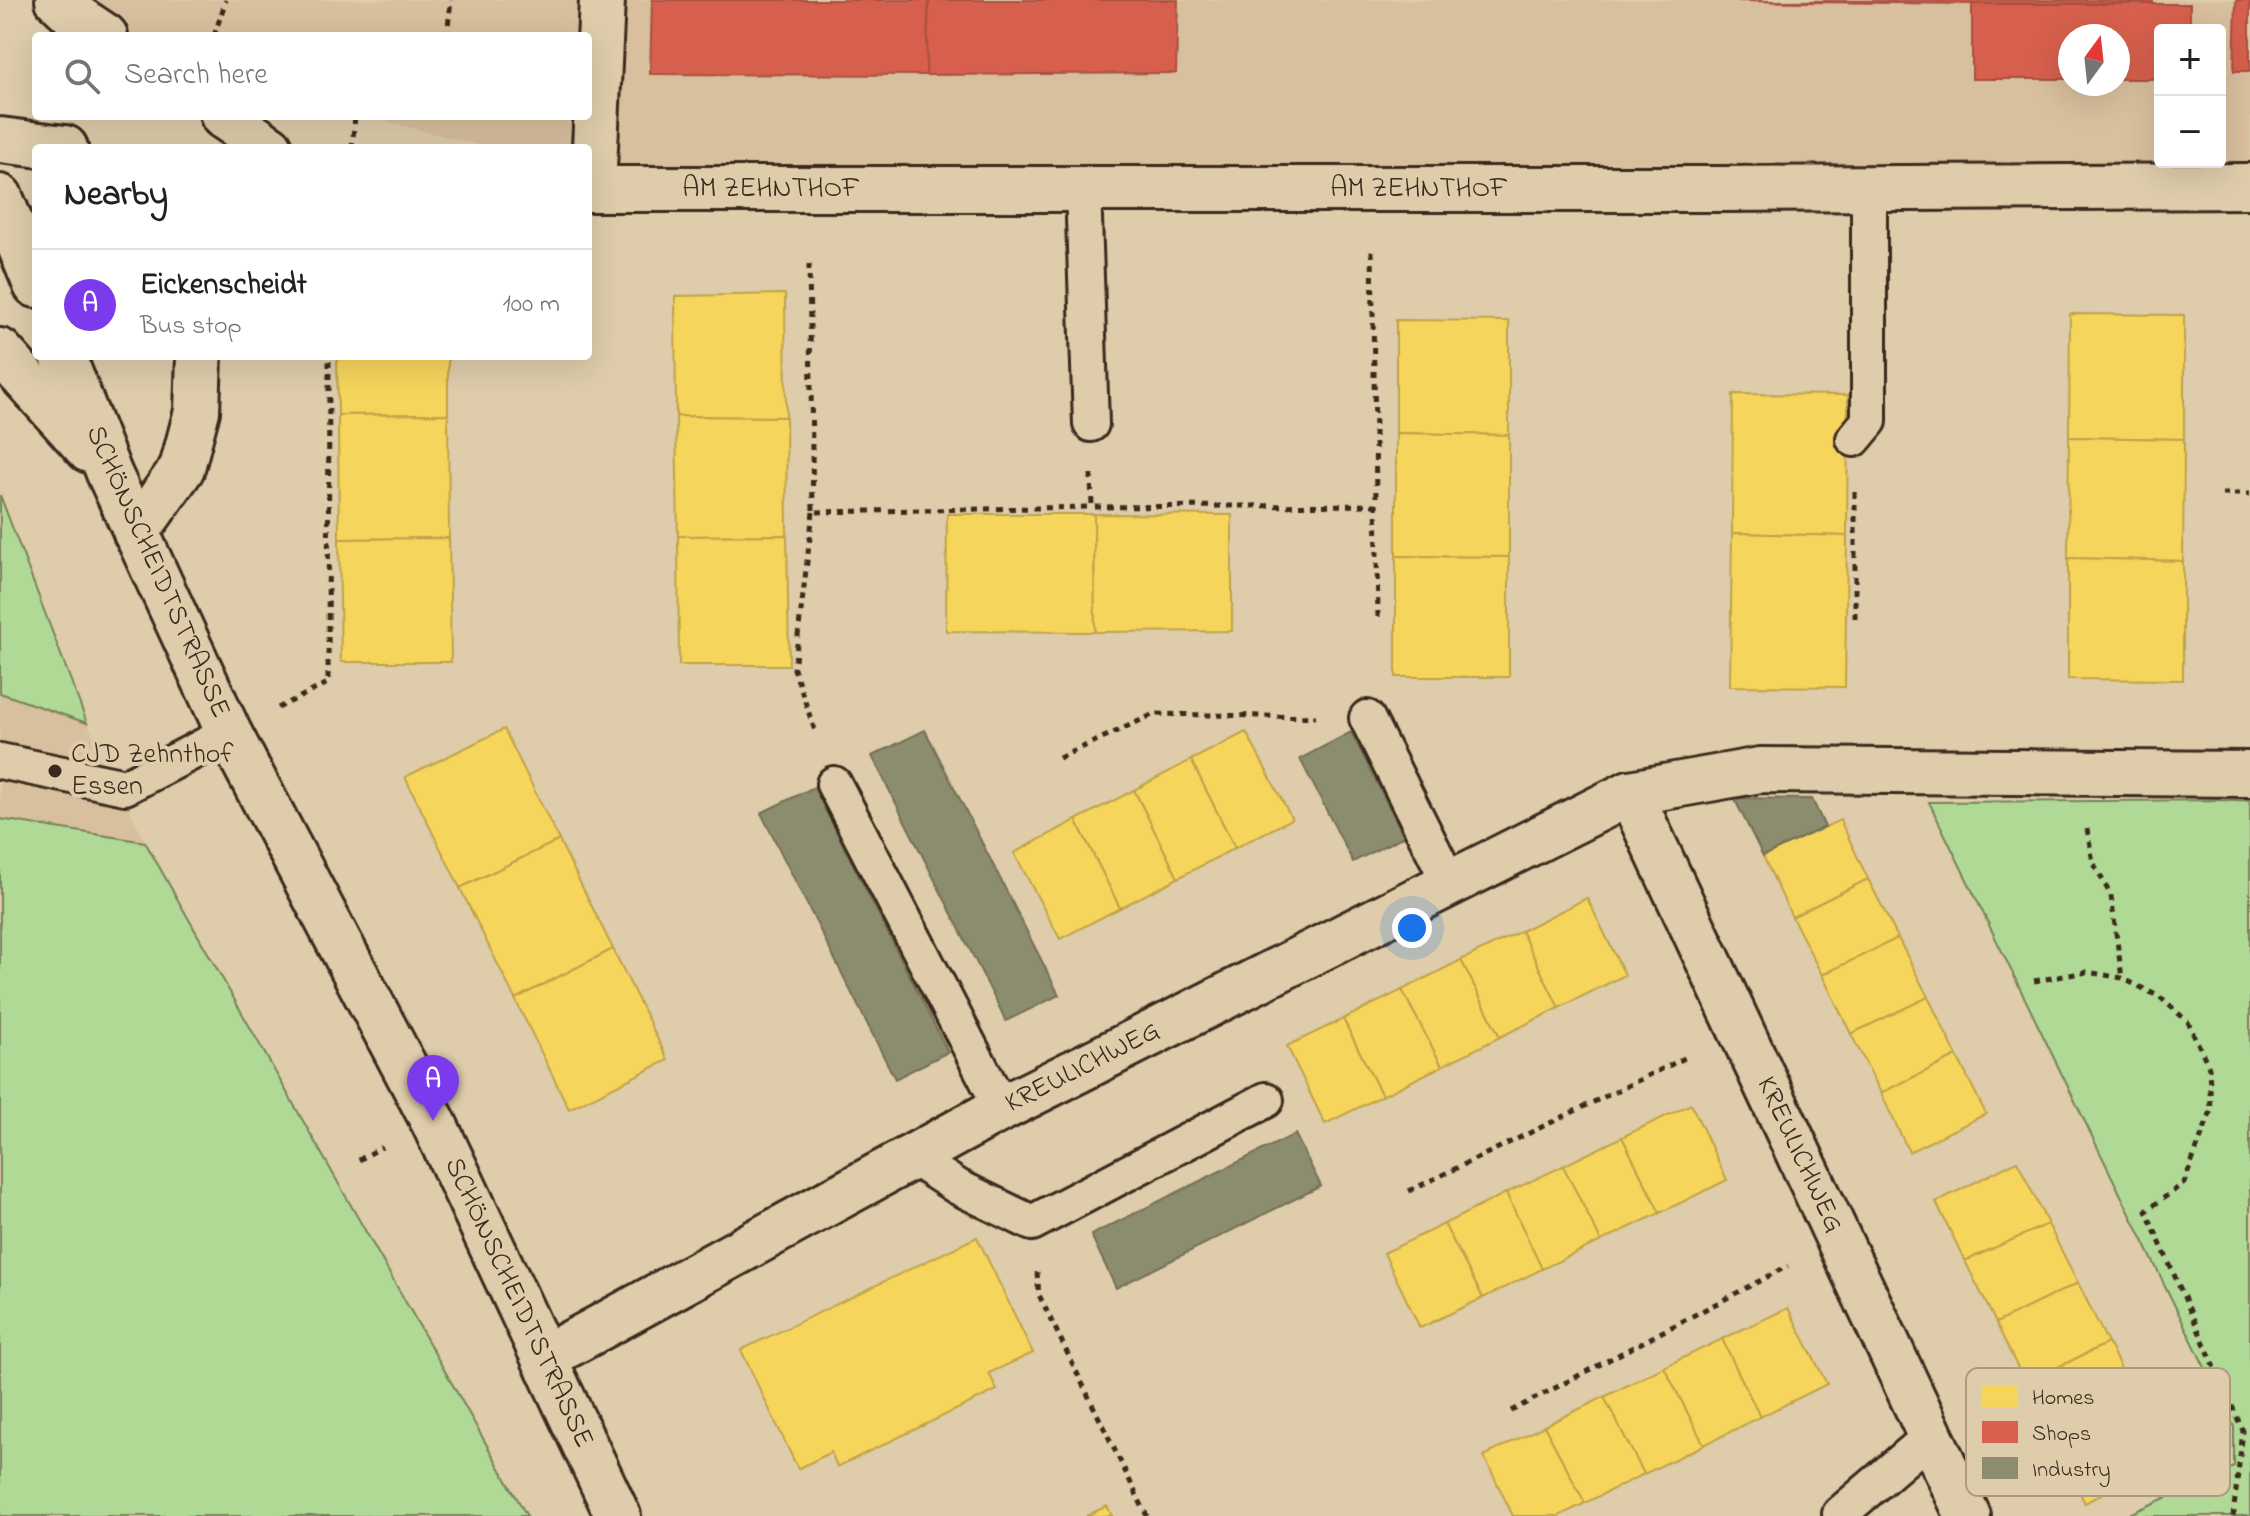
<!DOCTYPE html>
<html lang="en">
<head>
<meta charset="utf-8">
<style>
	:root { --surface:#fff; --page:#f2f2f2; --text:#202124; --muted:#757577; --line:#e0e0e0; --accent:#7c3aed }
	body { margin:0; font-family:"Indie Flower",sans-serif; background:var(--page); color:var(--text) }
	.controls { position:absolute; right:24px; top:24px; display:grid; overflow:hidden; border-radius:8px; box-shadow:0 8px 32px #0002 }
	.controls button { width:72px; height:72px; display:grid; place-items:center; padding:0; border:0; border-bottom:2px solid var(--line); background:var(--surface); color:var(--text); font:40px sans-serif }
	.compass { position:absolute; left:2058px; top:24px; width:72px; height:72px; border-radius:50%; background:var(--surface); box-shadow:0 8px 32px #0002; rotate:15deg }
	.you { position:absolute; left:1412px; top:928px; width:28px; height:28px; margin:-20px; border:6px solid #fff; border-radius:50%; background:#1a73e8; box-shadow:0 0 0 12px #1a73e833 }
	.badge { display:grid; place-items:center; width:52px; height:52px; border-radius:50%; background:var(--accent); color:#fff; font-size:26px; font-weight:700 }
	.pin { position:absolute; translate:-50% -66px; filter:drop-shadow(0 2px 4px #0008) }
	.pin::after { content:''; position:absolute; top:42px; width:28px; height:24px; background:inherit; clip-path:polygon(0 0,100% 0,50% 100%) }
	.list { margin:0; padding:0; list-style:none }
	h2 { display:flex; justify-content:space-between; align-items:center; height:104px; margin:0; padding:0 32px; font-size:34px }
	h2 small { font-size:26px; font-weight:400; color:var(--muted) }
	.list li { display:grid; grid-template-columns:52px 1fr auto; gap:24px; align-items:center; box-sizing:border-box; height:112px; padding:0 32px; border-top:2px solid var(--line) }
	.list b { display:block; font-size:30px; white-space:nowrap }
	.list p { margin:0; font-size:26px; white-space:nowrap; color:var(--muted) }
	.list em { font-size:26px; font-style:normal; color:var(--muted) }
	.icon { flex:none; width:44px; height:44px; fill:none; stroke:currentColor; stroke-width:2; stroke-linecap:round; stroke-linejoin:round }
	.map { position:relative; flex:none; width:2250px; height:1516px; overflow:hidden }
	.search { position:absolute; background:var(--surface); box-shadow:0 8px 32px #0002; left:32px; top:32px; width:560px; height:88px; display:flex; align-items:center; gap:20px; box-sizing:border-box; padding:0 28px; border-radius:8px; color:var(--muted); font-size:30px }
	.panel { position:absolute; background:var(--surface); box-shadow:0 8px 32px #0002; left:32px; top:144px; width:560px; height:216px; border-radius:8px }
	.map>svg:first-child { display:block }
</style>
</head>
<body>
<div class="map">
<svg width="2250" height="1516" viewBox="0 0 2250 1516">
	<rect width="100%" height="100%" fill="#deccaa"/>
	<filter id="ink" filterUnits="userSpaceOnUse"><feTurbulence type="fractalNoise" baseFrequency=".0125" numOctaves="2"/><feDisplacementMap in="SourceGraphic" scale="16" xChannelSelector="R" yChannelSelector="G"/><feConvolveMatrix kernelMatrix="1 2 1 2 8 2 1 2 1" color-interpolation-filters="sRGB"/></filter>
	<g filter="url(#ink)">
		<!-- built -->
		<g fill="#d8bf9d" fill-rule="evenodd">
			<polygon points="79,0 598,0 587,148 491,148 365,116 588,116 588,36 134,36 89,10"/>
			<path d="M608 0H2250V177L601 181ZM2160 30H2220V162H2160ZM2070 36H2118V84H2070Z"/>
			<polygon points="0,693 87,723 145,842 0,819"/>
		</g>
		<!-- green -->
		<g fill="#b1d996" stroke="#76825a" stroke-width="2">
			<polygon points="0,495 87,723 0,693"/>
			<polygon points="2250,800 2250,1516 2125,1516 2234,1467 2234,1427 1929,802"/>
			<polygon points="0,819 145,842 527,1516 0,1516"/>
		</g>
		<!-- homes -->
		<g fill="#f6d55c" stroke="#bea249" stroke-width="2">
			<polygon points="785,294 786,417 676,416 675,296"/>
			<polygon points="2070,314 2184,315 2184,439 2069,437"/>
			<polygon points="1396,320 1509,321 1509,435 1396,433"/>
			<polygon points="337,356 448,356 448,414 338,415"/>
			<polygon points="1733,394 1848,395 1847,536 1732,533"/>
			<polygon points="448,414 449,538 339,539 338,415"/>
			<polygon points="676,416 786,417 787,535 678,536"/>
			<polygon points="1396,433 1509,435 1509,557 1396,556"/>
			<polygon points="2069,437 2184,439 2183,561 2068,558"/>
			<polygon points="947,514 1094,514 1095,632 946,631"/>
			<polygon points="1094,514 1232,515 1232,631 1095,632"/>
			<polygon points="1732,533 1847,536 1845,687 1730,686"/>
			<polygon points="787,535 789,665 679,665 678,536"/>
			<polygon points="449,538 451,662 341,662 339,539"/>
			<polygon points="1396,556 1509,557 1509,677 1396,677"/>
			<polygon points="2068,558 2183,561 2183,680 2068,679"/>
			<polygon points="504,729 559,840 460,888 405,777"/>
			<polygon points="1246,732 1292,819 1235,848 1191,760"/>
			<polygon points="1191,760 1235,848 1178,878 1134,790"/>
			<polygon points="1134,790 1178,878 1120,908 1076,820"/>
			<polygon points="1076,820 1120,908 1060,939 1014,853"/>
			<polygon points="1840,820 1868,879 1792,917 1763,856"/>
			<polygon points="559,840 613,949 515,999 460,888"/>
			<polygon points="1868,879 1898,938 1822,975 1792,917"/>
			<polygon points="1587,898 1625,975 1559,1008 1521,931"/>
			<polygon points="1521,931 1559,1008 1500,1037 1461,960"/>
			<polygon points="1898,938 1928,997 1851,1034 1822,975"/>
			<polygon points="613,949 668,1060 569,1109 515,999"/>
			<polygon points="1461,960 1500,1037 1442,1066 1402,990"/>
			<polygon points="1402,990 1442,1066 1382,1096 1343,1019"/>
			<polygon points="1928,997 1957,1056 1881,1093 1851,1034"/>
			<polygon points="1343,1019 1382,1096 1325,1124 1287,1046"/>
			<polygon points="1957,1056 1986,1114 1909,1152 1881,1093"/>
			<polygon points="1691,1104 1727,1180 1660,1213 1622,1137"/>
			<polygon points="1622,1137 1660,1213 1601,1241 1563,1166"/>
			<polygon points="2017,1161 2048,1224 1965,1261 1936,1202"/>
			<polygon points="1563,1166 1601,1241 1542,1269 1506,1193"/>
			<polygon points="1506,1193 1542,1269 1483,1298 1444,1224"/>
			<polygon points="1444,1224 1483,1298 1420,1328 1384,1253"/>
			<polygon points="2048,1224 2078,1283 1996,1323 1965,1261"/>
			<polygon points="977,1237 1033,1353 989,1373 997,1390 837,1467 831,1452 798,1469 741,1350"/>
			<polygon points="2078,1283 2108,1343 2025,1383 1996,1323"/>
			<polygon points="1788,1308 1827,1384 1760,1417 1722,1339"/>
			<polygon points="1722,1339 1760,1417 1704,1445 1664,1367"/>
			<polygon points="2108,1343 2137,1400 2054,1440 2025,1383"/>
			<polygon points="1664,1367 1704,1445 1644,1474 1604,1397"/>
			<polygon points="1604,1397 1644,1474 1585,1503 1544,1426"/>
			<polygon points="2137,1400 2165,1457 2085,1503 2054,1440"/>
			<polygon points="1544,1426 1585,1503 1559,1516 1513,1516 1484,1456"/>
			<polygon points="1107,1506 1112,1516 1086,1516"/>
		</g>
		<!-- shops -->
		<g fill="#d6604d" stroke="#a8503f" stroke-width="2">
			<polygon points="652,0 929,0 926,75 650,74"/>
			<polygon points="929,0 1178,0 1176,73 926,75"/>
			<polygon points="2153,0 2153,3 1972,4 1738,1"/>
			<polygon points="2236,0 2250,0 2250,71 2234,71"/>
			<polygon points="1972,4 2190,4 2190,30 2160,30 2160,79 2118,79 2118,36 2070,36 2070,79 1972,79"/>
		</g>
		<!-- industry -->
		<g fill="#8c8c6e" stroke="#746f56" stroke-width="2">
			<polygon points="925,730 1059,995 1006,1021 872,756"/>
			<polygon points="1351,732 1404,836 1353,862 1300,759"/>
			<polygon points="814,787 948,1052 895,1079 761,813"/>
			<polygon points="1734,798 1812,799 1825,827 1763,856"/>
			<polygon points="1295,1134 1321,1186 1116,1288 1091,1235"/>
		</g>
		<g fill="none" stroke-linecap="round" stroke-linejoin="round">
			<defs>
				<g id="lane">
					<polyline points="1083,188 1091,424"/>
					<polyline points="1854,439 1869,421 1869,188"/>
					<polyline points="1367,718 1450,884"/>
					<polyline points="0,761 125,787 229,733"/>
					<polyline points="834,784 1002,1109"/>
					<polyline points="912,1157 958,1187 1032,1223 1266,1100"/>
					<polyline points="1841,1516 1840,1514 1931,1436"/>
				</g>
				<g id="street">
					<polyline points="593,189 602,0"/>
					<polyline points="1630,793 1968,1516"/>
					<polyline points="544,1358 987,1116 1630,793 1760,770 2250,774"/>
				</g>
				<g id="secondary">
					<polyline points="58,0 75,16 105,36"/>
					<polyline points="223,116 270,148"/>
					<polyline points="0,140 65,148"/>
					<polyline points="588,189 1722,189 2250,186"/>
					<polyline points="0,197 36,285"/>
					<polyline points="0,351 89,450"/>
					<polyline points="63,356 109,473 229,733 433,1121 618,1516"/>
					<polyline points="136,533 182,468 197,411 199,356"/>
				</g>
			</defs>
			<!-- lane casing -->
			<use href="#lane" stroke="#3b2a1e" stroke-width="40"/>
			<!-- street casing -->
			<use href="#street" stroke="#3b2a1e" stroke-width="50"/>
			<!-- secondary casing -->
			<use href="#secondary" stroke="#3b2a1e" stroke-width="50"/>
			<!-- path -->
			<g stroke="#3b2a1e" stroke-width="5" stroke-dasharray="6 6" stroke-linecap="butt">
				<polyline points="214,36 226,0"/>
				<polyline points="447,36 451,0"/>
				<polyline points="352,148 355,116"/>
				<polyline points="1372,251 1378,618"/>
				<polyline points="809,264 813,512 1092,507"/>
				<polyline points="1091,474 1092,507 1378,505"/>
				<polyline points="1855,492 1855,620"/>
				<polyline points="2222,494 2250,494"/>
				<polyline points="813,512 794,669 816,734"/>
				<polyline points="278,708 328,683 329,356"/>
				<polyline points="1059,758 1154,714 1316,717"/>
				<polyline points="2087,829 2093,862 2111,896 2122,978"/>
				<polyline points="2034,981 2087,972 2122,978 2160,997 2188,1022 2209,1067 2211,1111 2184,1183 2146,1211 2243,1431 2233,1516"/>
				<polyline points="359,1160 382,1147"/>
				<polyline points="1409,1191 1689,1056"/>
				<polyline points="1037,1272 1039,1295 1147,1516"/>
				<polyline points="1511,1411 1788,1266"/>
			</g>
			<!-- lane -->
			<use href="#lane" stroke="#deccaa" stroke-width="34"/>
			<!-- street -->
			<use href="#street" stroke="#deccaa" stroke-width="44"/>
			<!-- secondary -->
			<use href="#secondary" stroke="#deccaa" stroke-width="44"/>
		</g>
	</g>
	<!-- markers -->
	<circle fill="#3b2a1e" stroke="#deccaa" stroke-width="3" cx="55" cy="771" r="8"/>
	<g text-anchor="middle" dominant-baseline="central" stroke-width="8" stroke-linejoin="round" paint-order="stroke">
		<!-- street labels -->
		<g font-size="28" fill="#3b2a1e" stroke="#deccaa">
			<text x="771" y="189">AM ZEHNTHOF</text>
			<text x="1419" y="189">AM ZEHNTHOF</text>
			<text transform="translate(157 572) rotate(66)">SCHÖNSCHEIDTSTRASSE</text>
			<text transform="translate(1083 1068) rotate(-27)">KREULICHWEG</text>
			<text transform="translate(1799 1155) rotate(65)">KREULICHWEG</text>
			<text transform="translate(518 1303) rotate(65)">SCHÖNSCHEIDTSTRASSE</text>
		</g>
		<!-- poi labels -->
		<g font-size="28" fill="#3b2a1e" stroke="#deccaa" text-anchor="start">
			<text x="71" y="755">CJD Zehnthof<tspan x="71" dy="32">Essen</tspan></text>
		</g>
	</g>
	<!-- legend -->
	<rect x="1966" y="1368" width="264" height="128" rx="12" fill="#deccaa" stroke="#ad9b80" stroke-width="2"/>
	<rect x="1982" y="1385" width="36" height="22" fill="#f6d55c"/>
	<rect x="1982" y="1421" width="36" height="22" fill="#d6604d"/>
	<rect x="1982" y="1457" width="36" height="22" fill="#8c8c6e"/>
	<g font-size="22" fill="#3b2a1e">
		<text x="2032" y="1404">Homes</text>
		<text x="2032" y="1440">Shops</text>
		<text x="2032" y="1476">Industry</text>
	</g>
</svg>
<div class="controls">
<button>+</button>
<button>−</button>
</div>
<svg class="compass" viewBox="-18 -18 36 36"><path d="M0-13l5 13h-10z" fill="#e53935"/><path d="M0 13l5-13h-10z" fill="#757577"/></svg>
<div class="you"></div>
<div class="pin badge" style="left:433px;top:1121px">A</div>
<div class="search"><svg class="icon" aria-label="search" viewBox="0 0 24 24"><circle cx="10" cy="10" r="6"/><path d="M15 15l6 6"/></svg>Search here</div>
<section class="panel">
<h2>Nearby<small></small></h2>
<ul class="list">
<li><span class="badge">A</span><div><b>Eickenscheidt</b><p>Bus stop</p></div><em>100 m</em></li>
</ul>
</section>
</div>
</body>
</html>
